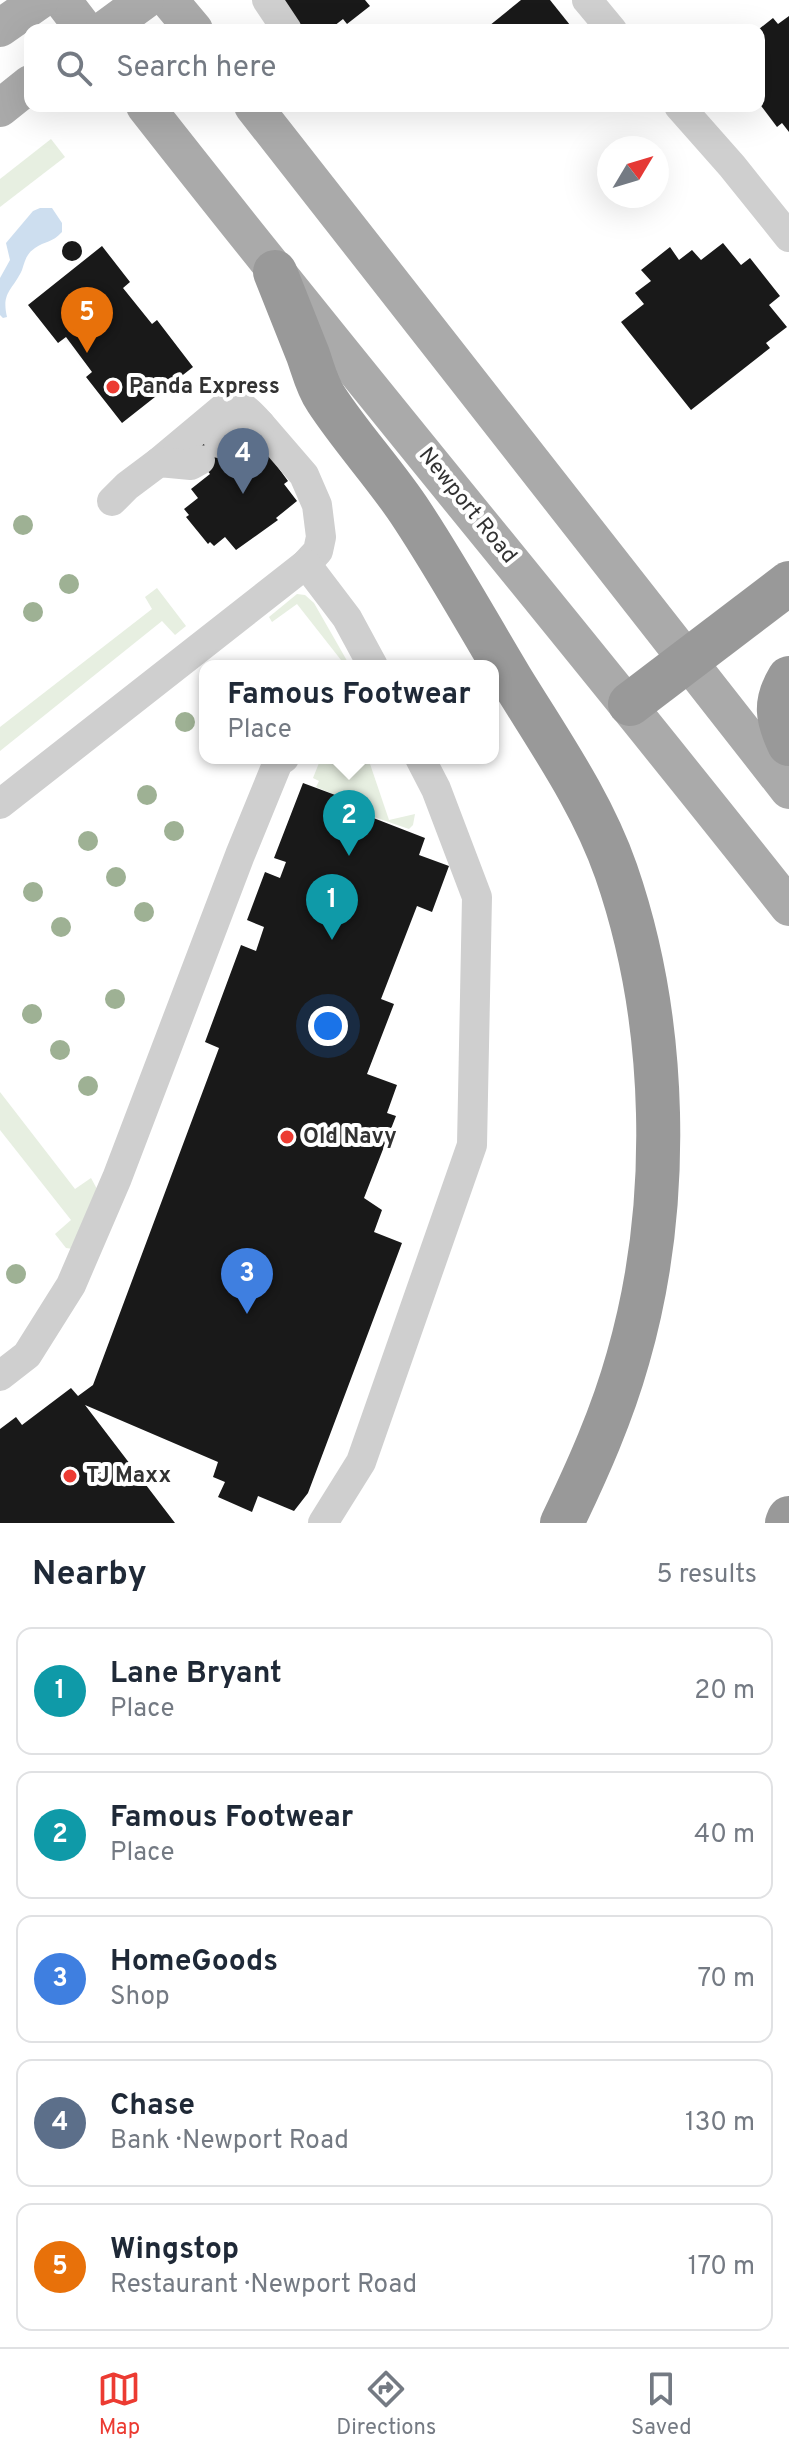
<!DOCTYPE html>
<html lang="en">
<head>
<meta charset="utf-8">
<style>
	:root { --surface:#fff; --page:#f6f6f7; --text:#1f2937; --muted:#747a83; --line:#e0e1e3; --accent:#ec3b32 }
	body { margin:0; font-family:Overpass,sans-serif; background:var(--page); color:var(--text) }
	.compass { position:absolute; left:597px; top:136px; width:72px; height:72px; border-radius:50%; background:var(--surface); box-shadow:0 8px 32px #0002; rotate:52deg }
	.you { position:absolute; left:328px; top:1026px; width:28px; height:28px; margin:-20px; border:6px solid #fff; border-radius:50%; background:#1a73e8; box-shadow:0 0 0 12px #1a73e833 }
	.badge { display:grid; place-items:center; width:52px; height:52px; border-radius:50%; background:var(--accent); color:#fff; font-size:26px; font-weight:700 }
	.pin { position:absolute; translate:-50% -66px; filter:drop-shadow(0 2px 4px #0008) }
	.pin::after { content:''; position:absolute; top:42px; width:28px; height:24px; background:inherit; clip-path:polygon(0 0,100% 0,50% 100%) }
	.popup { position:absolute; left:199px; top:660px; width:300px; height:104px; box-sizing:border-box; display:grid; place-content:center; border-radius:16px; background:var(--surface); filter:drop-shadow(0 2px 6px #0005); font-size:26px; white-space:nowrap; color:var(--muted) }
	.popup b { font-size:30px; color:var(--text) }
	.popup::after { content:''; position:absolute; left:50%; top:100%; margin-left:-16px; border:16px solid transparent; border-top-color:var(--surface) }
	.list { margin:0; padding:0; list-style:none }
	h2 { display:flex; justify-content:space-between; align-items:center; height:104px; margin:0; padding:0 32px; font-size:34px }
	h2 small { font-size:26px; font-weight:400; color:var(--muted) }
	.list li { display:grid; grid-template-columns:52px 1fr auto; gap:24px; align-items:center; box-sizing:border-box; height:128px; margin:0 16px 16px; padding:0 16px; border:2px solid var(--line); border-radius:16px }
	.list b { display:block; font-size:30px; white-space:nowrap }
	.list p { margin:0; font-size:26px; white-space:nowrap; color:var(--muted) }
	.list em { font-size:26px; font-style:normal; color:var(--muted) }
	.icon { flex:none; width:44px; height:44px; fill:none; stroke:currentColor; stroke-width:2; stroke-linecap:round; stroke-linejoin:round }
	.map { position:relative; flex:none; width:789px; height:1523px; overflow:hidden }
	.search { position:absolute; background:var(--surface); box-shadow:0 8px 32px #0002; left:24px; right:24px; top:24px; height:88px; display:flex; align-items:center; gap:20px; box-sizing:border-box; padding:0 28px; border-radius:16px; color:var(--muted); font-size:30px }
	.sheet { height:824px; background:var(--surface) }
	nav { display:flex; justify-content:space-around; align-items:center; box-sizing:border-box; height:112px; border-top:2px solid var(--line); background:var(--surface); font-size:22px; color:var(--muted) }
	nav a { display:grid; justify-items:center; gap:4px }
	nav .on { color:var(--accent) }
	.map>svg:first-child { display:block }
</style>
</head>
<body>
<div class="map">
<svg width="789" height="1523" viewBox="0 0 789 1523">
	<rect width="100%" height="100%" fill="#fff"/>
	<!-- green -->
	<g fill="#e7efe1">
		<polygon points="51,139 65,157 0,207 0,179"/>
		<polygon points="157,588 186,626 175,635 162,621 0,751 0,727 152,609 145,597"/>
		<polygon points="297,594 305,595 314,603 350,666 333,666 341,660 297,604 272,622 269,617"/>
		<polygon points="321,758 368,758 389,820 415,814 413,825 409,829 345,807 345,799 316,787 319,781 313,778"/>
		<polygon points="0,1092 75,1189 91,1178 97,1189 73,1249 66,1248 55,1234 71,1220 0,1130"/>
	</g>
	<!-- water -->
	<path fill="#cddeef" d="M40 208H52L62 223V232C52 243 45 241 35 248 26 254 25 261 22 270 13 290 1 292 7 317L3 318 0 315V278L10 260 6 243 33 211Z"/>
	<!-- building -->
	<g fill="#191919">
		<polygon points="277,0 365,0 370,6 347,24 343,19 329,30 299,30"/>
		<polygon points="521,0 550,0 574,30 484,30"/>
		<polygon points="789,16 789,132 782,123 777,127 759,103 759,29 773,18 778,24"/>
		<circle cx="72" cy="251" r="10"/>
		<polygon points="723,243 741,265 750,258 780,296 769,305 787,327 766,343 770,348 691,410 621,322 644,304 635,293 651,281 641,270 670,247 679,260 692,250 701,260"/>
		<polygon points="102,246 130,282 123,288 152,324 157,320 193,367 122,423 86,377 92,372 66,337 58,343 28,305"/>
		<polygon points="212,434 231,458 252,438 255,442 258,440 288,481 284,484 297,501 276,518 278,520 236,550 225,537 214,546 210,542 208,544 186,517 189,515 184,509 198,498 191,489 210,474 191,450"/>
		<polygon points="303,783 346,799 345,807 425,838 419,855 449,866 432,912 417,906 381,999 394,1004 367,1074 397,1085 387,1113 396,1116 364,1198 382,1210 374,1232 402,1243 308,1493 294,1511 258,1496 252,1512 218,1497 225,1482 213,1477 218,1462 85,1405 175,1523 0,1523 0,1429 16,1417 22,1425 71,1388 78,1396 93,1385 219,1048 205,1042 241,945 256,951 264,927 247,920 265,872 280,878 286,862 274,858"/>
	</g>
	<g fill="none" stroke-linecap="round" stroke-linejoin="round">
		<!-- minor -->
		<g stroke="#cfcfcf" stroke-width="30">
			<polyline points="267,0 287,30"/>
			<polyline points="587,0 612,30"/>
			<polyline points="679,106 732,166 789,237"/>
			<polyline points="219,443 241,428 260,424 304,475 317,505 321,537 318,551 306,564"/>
			<path d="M159 462 226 406C243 402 249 413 260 424"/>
			<polyline points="112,501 127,486 159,462 191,465 200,460"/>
			<polyline points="0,804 306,564 347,618 373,666"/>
			<polyline points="0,1376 27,1355 71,1285 117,1178 240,855 278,762 284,758"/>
			<polyline points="323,1523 361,1462 472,1145 477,897 436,789 420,758"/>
		</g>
		<!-- major -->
		<g stroke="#aaa" stroke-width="38">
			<polyline points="62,0 85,30"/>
			<polyline points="169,0 194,30"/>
			<polyline points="0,28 40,0"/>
			<polyline points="104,30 145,0"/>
			<path d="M145 106C356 376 577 638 789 907"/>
			<polyline points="253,106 789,790"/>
			<polyline points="0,108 30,84"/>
		</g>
		<!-- highway -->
		<g stroke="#999" stroke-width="44">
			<path d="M275 272C286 300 297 327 308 355 313 369 317 386 326 399 352 439 386 475 412 515 447 568 478 624 511 679 549 741 592 802 616 871 668 1021 672 1205 628 1358 612 1415 588 1469 562 1523"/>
			<path d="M789 678C774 703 777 718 789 744"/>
			<polyline points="630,704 789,583"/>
			<polyline points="787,1523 789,1518"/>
		</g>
	</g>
	<!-- trees -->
	<g fill="#9eb194">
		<circle cx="23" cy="525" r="10"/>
		<circle cx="69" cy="584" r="10"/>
		<circle cx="33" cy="612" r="10"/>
		<circle cx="185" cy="722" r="10"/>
		<circle cx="147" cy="795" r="10"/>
		<circle cx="174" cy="831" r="10"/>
		<circle cx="88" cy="841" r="10"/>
		<circle cx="116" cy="877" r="10"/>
		<circle cx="33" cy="892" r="10"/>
		<circle cx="144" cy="912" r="10"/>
		<circle cx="61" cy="927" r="10"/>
		<circle cx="115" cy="999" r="10"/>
		<circle cx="32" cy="1014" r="10"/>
		<circle cx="60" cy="1050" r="10"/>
		<circle cx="88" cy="1086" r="10"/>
		<circle cx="16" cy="1274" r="10"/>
	</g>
	<!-- markers -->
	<g fill="#ec3b32" stroke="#fff" stroke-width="3">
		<circle cx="113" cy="387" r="8"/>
		<circle cx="287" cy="1137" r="8"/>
		<circle cx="70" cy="1476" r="8"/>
	</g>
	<g text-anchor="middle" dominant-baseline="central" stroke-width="8" stroke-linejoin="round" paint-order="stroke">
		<!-- poi labels -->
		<g font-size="22" font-weight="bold" fill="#323232" stroke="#fff" text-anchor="start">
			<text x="129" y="387">Panda Express</text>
			<text x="303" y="1137">Old Navy</text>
			<text x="86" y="1476">TJ Maxx</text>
		</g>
		<!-- street labels -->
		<g font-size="22" fill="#323232" stroke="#fff">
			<text transform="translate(467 506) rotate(51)">Newport Road</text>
		</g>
	</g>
</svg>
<svg class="compass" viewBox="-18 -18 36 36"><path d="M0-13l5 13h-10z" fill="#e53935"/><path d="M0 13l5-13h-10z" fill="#747a83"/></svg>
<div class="you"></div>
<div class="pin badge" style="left:332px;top:940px;background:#0f9aa8">1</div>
<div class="pin badge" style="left:349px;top:856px;background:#0f9aa8">2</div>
<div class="popup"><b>Famous Footwear</b>Place</div>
<div class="pin badge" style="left:247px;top:1314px;background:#3f7fe0">3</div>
<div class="pin badge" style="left:243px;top:494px;background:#5c6f8a">4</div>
<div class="pin badge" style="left:87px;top:353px;background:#e8710a">5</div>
<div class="search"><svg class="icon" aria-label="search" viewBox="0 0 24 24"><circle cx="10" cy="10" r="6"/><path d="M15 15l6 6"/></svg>Search here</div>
</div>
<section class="sheet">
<h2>Nearby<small>5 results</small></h2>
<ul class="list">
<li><span class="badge" style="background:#0f9aa8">1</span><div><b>Lane Bryant</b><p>Place</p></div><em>20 m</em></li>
<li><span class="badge" style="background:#0f9aa8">2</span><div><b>Famous Footwear</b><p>Place</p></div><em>40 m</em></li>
<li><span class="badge" style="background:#3f7fe0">3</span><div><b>HomeGoods</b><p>Shop</p></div><em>70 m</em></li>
<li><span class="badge" style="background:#5c6f8a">4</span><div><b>Chase</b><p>Bank · Newport Road</p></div><em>130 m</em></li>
<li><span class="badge" style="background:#e8710a">5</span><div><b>Wingstop</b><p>Restaurant · Newport Road</p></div><em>170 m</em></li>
</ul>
</section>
<nav>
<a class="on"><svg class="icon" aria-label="map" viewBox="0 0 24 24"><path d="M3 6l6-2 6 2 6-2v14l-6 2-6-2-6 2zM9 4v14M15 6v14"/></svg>Map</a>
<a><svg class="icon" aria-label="directions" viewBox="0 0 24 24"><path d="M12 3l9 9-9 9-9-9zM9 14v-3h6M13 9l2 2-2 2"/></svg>Directions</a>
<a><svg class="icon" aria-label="saved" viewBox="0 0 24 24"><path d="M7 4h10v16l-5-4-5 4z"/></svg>Saved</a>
</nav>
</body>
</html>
